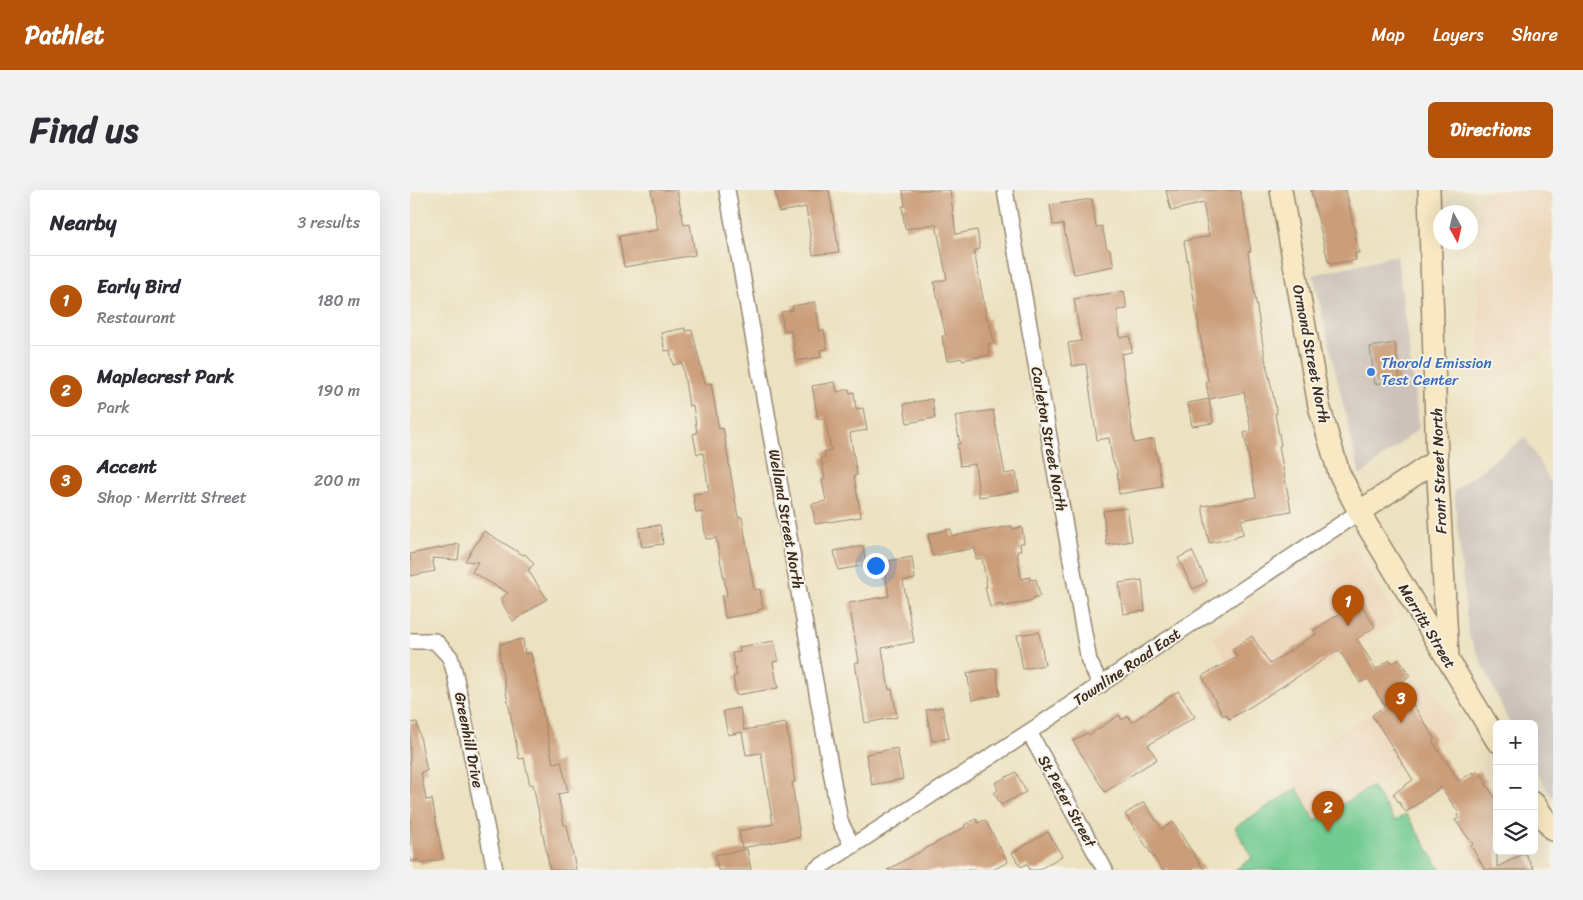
<!DOCTYPE html>
<html lang="en">
<head>
<meta charset="utf-8">
<style>
	:root { --surface:#fff; --page:#f2f2f3; --text:#2b2b33; --muted:#7c7c81; --line:#e1e1e2; --accent:#b45309 }
	body { margin:0; font-family:Sriracha,sans-serif; background:var(--page); color:var(--text) }
	.controls { position:absolute; right:15px; bottom:15px; display:grid; overflow:hidden; border-radius:8px; box-shadow:0 5px 20px #0002 }
	.controls button { width:45px; height:45px; display:grid; place-items:center; padding:0; border:0; border-bottom:1px solid var(--line); background:var(--surface); color:var(--text); font:25px sans-serif }
	.compass { position:absolute; left:1023px; top:15px; width:45px; height:45px; border-radius:50%; background:var(--surface); box-shadow:0 5px 20px #0002; rotate:172deg }
	.you { position:absolute; left:465px; top:375px; width:18px; height:18px; margin:-12px; border:4px solid #fff; border-radius:50%; background:#1a73e8; box-shadow:0 0 0 8px #1a73e833 }
	.badge { display:grid; place-items:center; width:32px; height:32px; border-radius:50%; background:var(--accent); color:#fff; font-size:16px; font-weight:700 }
	.pin { position:absolute; translate:-50% -41px; filter:drop-shadow(0 1px 2px #0008) }
	.pin::after { content:''; position:absolute; top:26px; width:18px; height:15px; background:inherit; clip-path:polygon(0 0,100% 0,50% 100%) }
	.list { margin:0; padding:0; list-style:none }
	h2 { display:flex; justify-content:space-between; align-items:center; height:65px; margin:0; padding:0 20px; font-size:21px }
	h2 small { font-size:16px; font-weight:400; color:var(--muted) }
	.list li { display:grid; grid-template-columns:32px 1fr auto; gap:15px; align-items:center; box-sizing:border-box; height:90px; padding:0 20px; border-top:1px solid var(--line) }
	.list b { display:block; font-size:19px; white-space:nowrap }
	.list p { margin:0; font-size:16px; white-space:nowrap; color:var(--muted) }
	.list em { font-size:16px; font-style:normal; color:var(--muted) }
	.icon { flex:none; width:28px; height:28px; fill:none; stroke:currentColor; stroke-width:2; stroke-linecap:round; stroke-linejoin:round }
	.map { position:relative; flex:none; width:1143px; height:680px; overflow:hidden; border-radius:8px }
	header { display:flex; align-items:center; gap:30px; box-sizing:border-box; height:70px; padding:0 25px; background:var(--accent); color:#fff }
	header strong { font-size:24px }
	nav { display:flex; gap:28px; margin-inline-start:auto; font-size:18px }
	.intro { display:flex; align-items:center; justify-content:space-between; box-sizing:border-box; height:120px; padding:0 30px }
	h1 { margin:0; font-size:35px }
	.button { padding:12px 22px; border-radius:8px; background:var(--accent); color:#fff; font-size:18px; font-weight:700 }
	main { display:flex; gap:30px; padding:0 30px }
	aside { flex:1; background:var(--surface); border-radius:8px; box-shadow:0 5px 20px #0002 }
	.map>svg:first-child { display:block }
</style>
</head>
<body>
<header>
<strong>Pathlet</strong>
<nav><a>Map</a><a>Layers</a><a>Share</a></nav>
</header>
<div class="intro"><h1>Find us</h1><a class="button">Directions</a></div>
<main>
<aside>
<h2>Nearby<small>3 results</small></h2>
<ul class="list">
<li><span class="badge">1</span><div><b>Early Bird</b><p>Restaurant</p></div><em>180 m</em></li>
<li><span class="badge">2</span><div><b>Maplecrest Park</b><p>Park</p></div><em>190 m</em></li>
<li><span class="badge">3</span><div><b>Accent</b><p>Shop · Merritt Street</p></div><em>200 m</em></li>
</ul>
</aside>
<div class="map">
<svg width="1143" height="680" viewBox="0 0 1143 680">
	<rect width="100%" height="100%" fill="#f7f3e8"/>
	<filter id="ink" filterUnits="userSpaceOnUse"><feTurbulence type="fractalNoise" baseFrequency=".02" numOctaves="2"/><feDisplacementMap in="SourceGraphic" scale="10" xChannelSelector="R" yChannelSelector="G"/><feConvolveMatrix kernelMatrix="1 2 1 2 8 2 1 2 1" color-interpolation-filters="sRGB"/></filter>
	<filter id="wash" filterUnits="userSpaceOnUse"><feTurbulence type="fractalNoise" baseFrequency=".0096" numOctaves="4" result="noise"/><feDisplacementMap in="SourceGraphic" scale="20" xChannelSelector="R" yChannelSelector="G"/><feGaussianBlur stdDeviation="1.12" result="paint"/><feColorMatrix in="noise" values="0 0 0 0 0 0 0 0 0 0 0 0 0 0 0 0 0 1.4 0 .05"/><feComposite in="paint" operator="in"/></filter>
	<g filter="url(#wash)">
		<rect width="100%" height="100%" fill="#ece1c0"/>
		<!-- built -->
		<g fill="#edd7bb">
			<polygon points="1068,0 1143,0 1143,157 1070,202"/>
			<polygon points="938,359 944,359 951,366 986,430 843,519 803,447"/>
			<polygon points="1017,489 1048,541 905,632 875,577"/>
		</g>
		<!-- industrial -->
		<g fill="#ccc2b9">
			<polygon points="987,65 1009,238 950,286 903,85"/>
			<polygon points="1115,247 1143,296 1143,608 1124,579 1124,534 1100,534 1058,443 1044,301"/>
		</g>
		<!-- green -->
		<polygon fill="#72cb92" stroke="#567a58" points="962,596 985,631 996,624 1031,680 825,680 842,668 825,637 887,598 905,631"/>
		<g id="blocks">
			<!-- building -->
			<g fill="#cb9d79">
				<polygon points="241,0 267,0 274,35 280,34 285,65 214,77 209,46 248,40"/>
				<polygon points="365,0 419,0 429,62 403,65 396,17 369,22"/>
				<polygon points="493,0 540,0 546,44 567,40 570,59 564,61 577,130 579,129 584,153 578,154 580,165 552,170 552,168 537,171 532,146 536,146 524,92 537,89 526,34 495,39 492,16 495,16"/>
				<polygon points="756,0 830,0 841,61 838,62 855,168 867,223 865,224 871,255 869,256 881,321 831,330 833,344 826,346 826,348 799,353 792,316 846,307 834,243 841,241 834,202 799,209 796,192 798,191 774,51 799,46 793,13 761,21"/>
				<polygon points="901,0 936,0 949,63 945,63 946,70 921,74 920,71 918,71"/>
				<polygon points="682,9 686,37 692,36 697,59 700,59 704,76 664,84 653,34 643,35 640,15"/>
				<polygon points="714,101 717,119 707,120 710,148 720,146 722,162 711,164 724,253 744,249 752,297 709,304 707,280 702,269 699,248 687,250 676,174 662,176 658,153 671,151 664,109"/>
				<polygon points="405,112 410,141 414,140 417,159 410,160 411,167 386,171 381,140 374,141 371,122 383,120 382,116"/>
				<polygon points="275,138 275,141 282,140 295,194 301,193 309,239 313,238 328,327 332,327 344,400 350,399 353,419 348,420 348,422 315,428 312,406 317,405 306,348 296,349 292,322 286,323 283,304 299,302 293,263 287,264 283,244 287,243 283,215 279,216 272,173 263,175 260,160 255,161 251,143"/>
				<polygon points="985,153 990,190 965,194 960,157"/>
				<polygon points="425,192 427,202 439,199 440,203 444,202 446,219 453,218 457,240 440,243 447,285 444,286 451,327 405,334 402,314 416,311 412,289 415,289 411,268 415,267 414,262 421,260 415,228 408,229 402,196"/>
				<polygon points="522,209 525,228 497,233 494,214"/>
				<polygon points="799,209 803,233 782,236 778,213"/>
				<polygon points="583,220 595,284 606,282 609,301 569,307 565,274 550,276 547,254 550,254 545,226"/>
				<polygon points="717,318 722,351 697,355 693,321"/>
				<polygon points="250,335 253,354 232,357 229,338"/>
				<polygon points="602,336 603,339 612,337 614,353 610,353 611,361 607,361 611,389 620,387 620,390 626,389 630,406 623,408 623,410 592,417 592,414 580,417 575,397 577,397 572,368 566,369 565,358 522,366 518,344 541,339 542,346"/>
				<polygon points="74,341 113,365 115,364 124,374 118,380 137,409 103,431 92,413 93,412 91,408 98,403 62,382 68,372 55,371"/>
				<polygon points="50,354 48,370 22,368 25,381 0,386 0,364"/>
				<polygon points="453,356 456,375 428,380 424,361"/>
				<polygon points="782,361 797,392 783,399 768,368"/>
				<polygon points="502,367 505,389 493,391 504,452 472,458 479,500 482,499 487,527 455,533 445,473 449,472 439,413 479,406 473,372"/>
				<polygon points="732,390 735,421 713,424 709,393"/>
				<polygon points="949,411 965,437 947,449 966,479 980,470 983,473 989,469 1000,486 989,493 1025,549 1022,551 1049,591 1063,582 1064,584 1069,581 1077,592 1075,593 1087,610 1087,677 1115,663 1124,680 1075,680 1061,656 1063,654 1045,630 1049,628 1047,625 1049,623 1031,597 996,622 983,604 1003,590 962,525 975,516 958,489 950,493 929,460 840,517 819,529 816,524 813,526 792,486 827,467 822,459 842,446 860,474 906,444 904,440"/>
				<polygon points="629,442 635,475 613,479 607,445"/>
				<polygon points="113,449 115,464 121,463 143,573 151,571 158,602 148,604 154,635 157,635 166,680 140,680 123,594 120,595 114,568 109,569 90,470 90,454"/>
				<polygon points="364,451 368,471 363,472 368,498 326,505 323,486 327,486 322,463 330,462 329,457"/>
				<polygon points="586,478 590,505 562,510 557,483"/>
				<polygon points="768,501 785,527 738,555 747,569 695,602 663,551 677,543 679,545 709,525 712,530 718,526 722,532"/>
				<polygon points="532,517 539,548 522,551 516,520"/>
				<polygon points="330,518 334,540 376,533 385,592 382,592 390,647 332,658 329,641 363,634 351,563 336,565 332,542 318,545 313,521"/>
				<polygon points="7,532 17,581 11,582 16,610 22,609 33,669 10,674 9,670 0,672 0,533"/>
				<polygon points="487,558 493,589 462,595 456,564"/>
				<polygon points="606,582 616,602 591,615 584,603 588,600 585,593"/>
				<polygon points="734,612 752,639 763,632 794,680 752,680 715,624"/>
				<polygon points="566,629 568,633 575,630 598,672 583,680 477,680 555,637 554,635"/>
				<polygon points="638,642 652,666 628,680 620,680 617,674 611,677 602,663"/>
				<polygon points="337,659 341,680 308,680 305,665"/>
			</g>
		</g>
	</g>
	<g filter="url(#ink)">
		<use href="#blocks" fill-opacity="0" stroke="#94866f" stroke-width="1"/>
		<g fill="none" stroke-linecap="round" stroke-linejoin="round">
			<defs>
				<g id="street">
					<polyline points="317,0 430,631 442,656"/>
					<polyline points="595,0 679,471 691,495"/>
					<polyline points="0,451 25,451 40,467 45,484 85,680"/>
					<polyline points="619,542 695,680"/>
					<polyline points="405,680 619,542 949,322"/>
				</g>
				<g id="secondary">
					<polyline points="871,0 909,216 929,283 949,322 1087,551"/>
					<polyline points="1019,0 1027,270 1038,467"/>
					<polyline points="949,322 1027,270"/>
					<polyline points="1124,613 1143,640"/>
				</g>
			</defs>
			<!-- street casing -->
			<use href="#street" stroke="#94866f" stroke-width="18"/>
			<!-- secondary casing -->
			<use href="#secondary" stroke="#94866f" stroke-width="24"/>
			<!-- street -->
			<use href="#street" stroke="#fff" stroke-width="15"/>
			<!-- secondary -->
			<use href="#secondary" stroke="#f8e8c3" stroke-width="21"/>
		</g>
	</g>
	<!-- markers -->
	<circle fill="#3f7fe0" stroke="#f7f3e8" stroke-width="2" cx="961" cy="182" r="5"/>
	<g text-anchor="middle" dominant-baseline="central" stroke-width="4" stroke-linejoin="round" paint-order="stroke">
		<!-- street labels -->
		<g font-size="15" fill="#3b2a1e" stroke="#f7f3e8">
			<text transform="translate(901 164) rotate(79)">Ormond Street North</text>
			<text transform="translate(639 249) rotate(80)">Carleton Street North</text>
			<text transform="translate(1029 281) rotate(-92)">Front Street North</text>
			<text transform="translate(376 329) rotate(80)">Welland Street North</text>
			<text transform="translate(1017 436) rotate(59)">Merritt Street</text>
			<text transform="translate(717 477) rotate(-34)">Townline Road East</text>
			<text transform="translate(59 550) rotate(79)">Greenhill Drive</text>
			<text transform="translate(657 611) rotate(61)">St Peter Street</text>
		</g>
		<!-- shop labels -->
		<g font-size="15" fill="#366cbe" stroke="#f7f3e8" text-anchor="start">
			<text x="971" y="173">Thorold Emission<tspan x="971" dy="17">Test Center</tspan></text>
		</g>
	</g>
</svg>
<div class="controls">
<button>+</button>
<button>−</button>
<button><svg class="icon" aria-label="layers" viewBox="0 0 24 24"><path d="M12 4l9 5-9 5-9-5zM3 14l9 5 9-5"/></svg></button>
</div>
<svg class="compass" viewBox="-18 -18 36 36"><path d="M0-13l5 13h-10z" fill="#e53935"/><path d="M0 13l5-13h-10z" fill="#7c7c81"/></svg>
<div class="you"></div>
<div class="pin badge" style="left:938px;top:436px">1</div>
<div class="pin badge" style="left:918px;top:642px">2</div>
<div class="pin badge" style="left:991px;top:533px">3</div>
</div>
</main>
</body>
</html>
